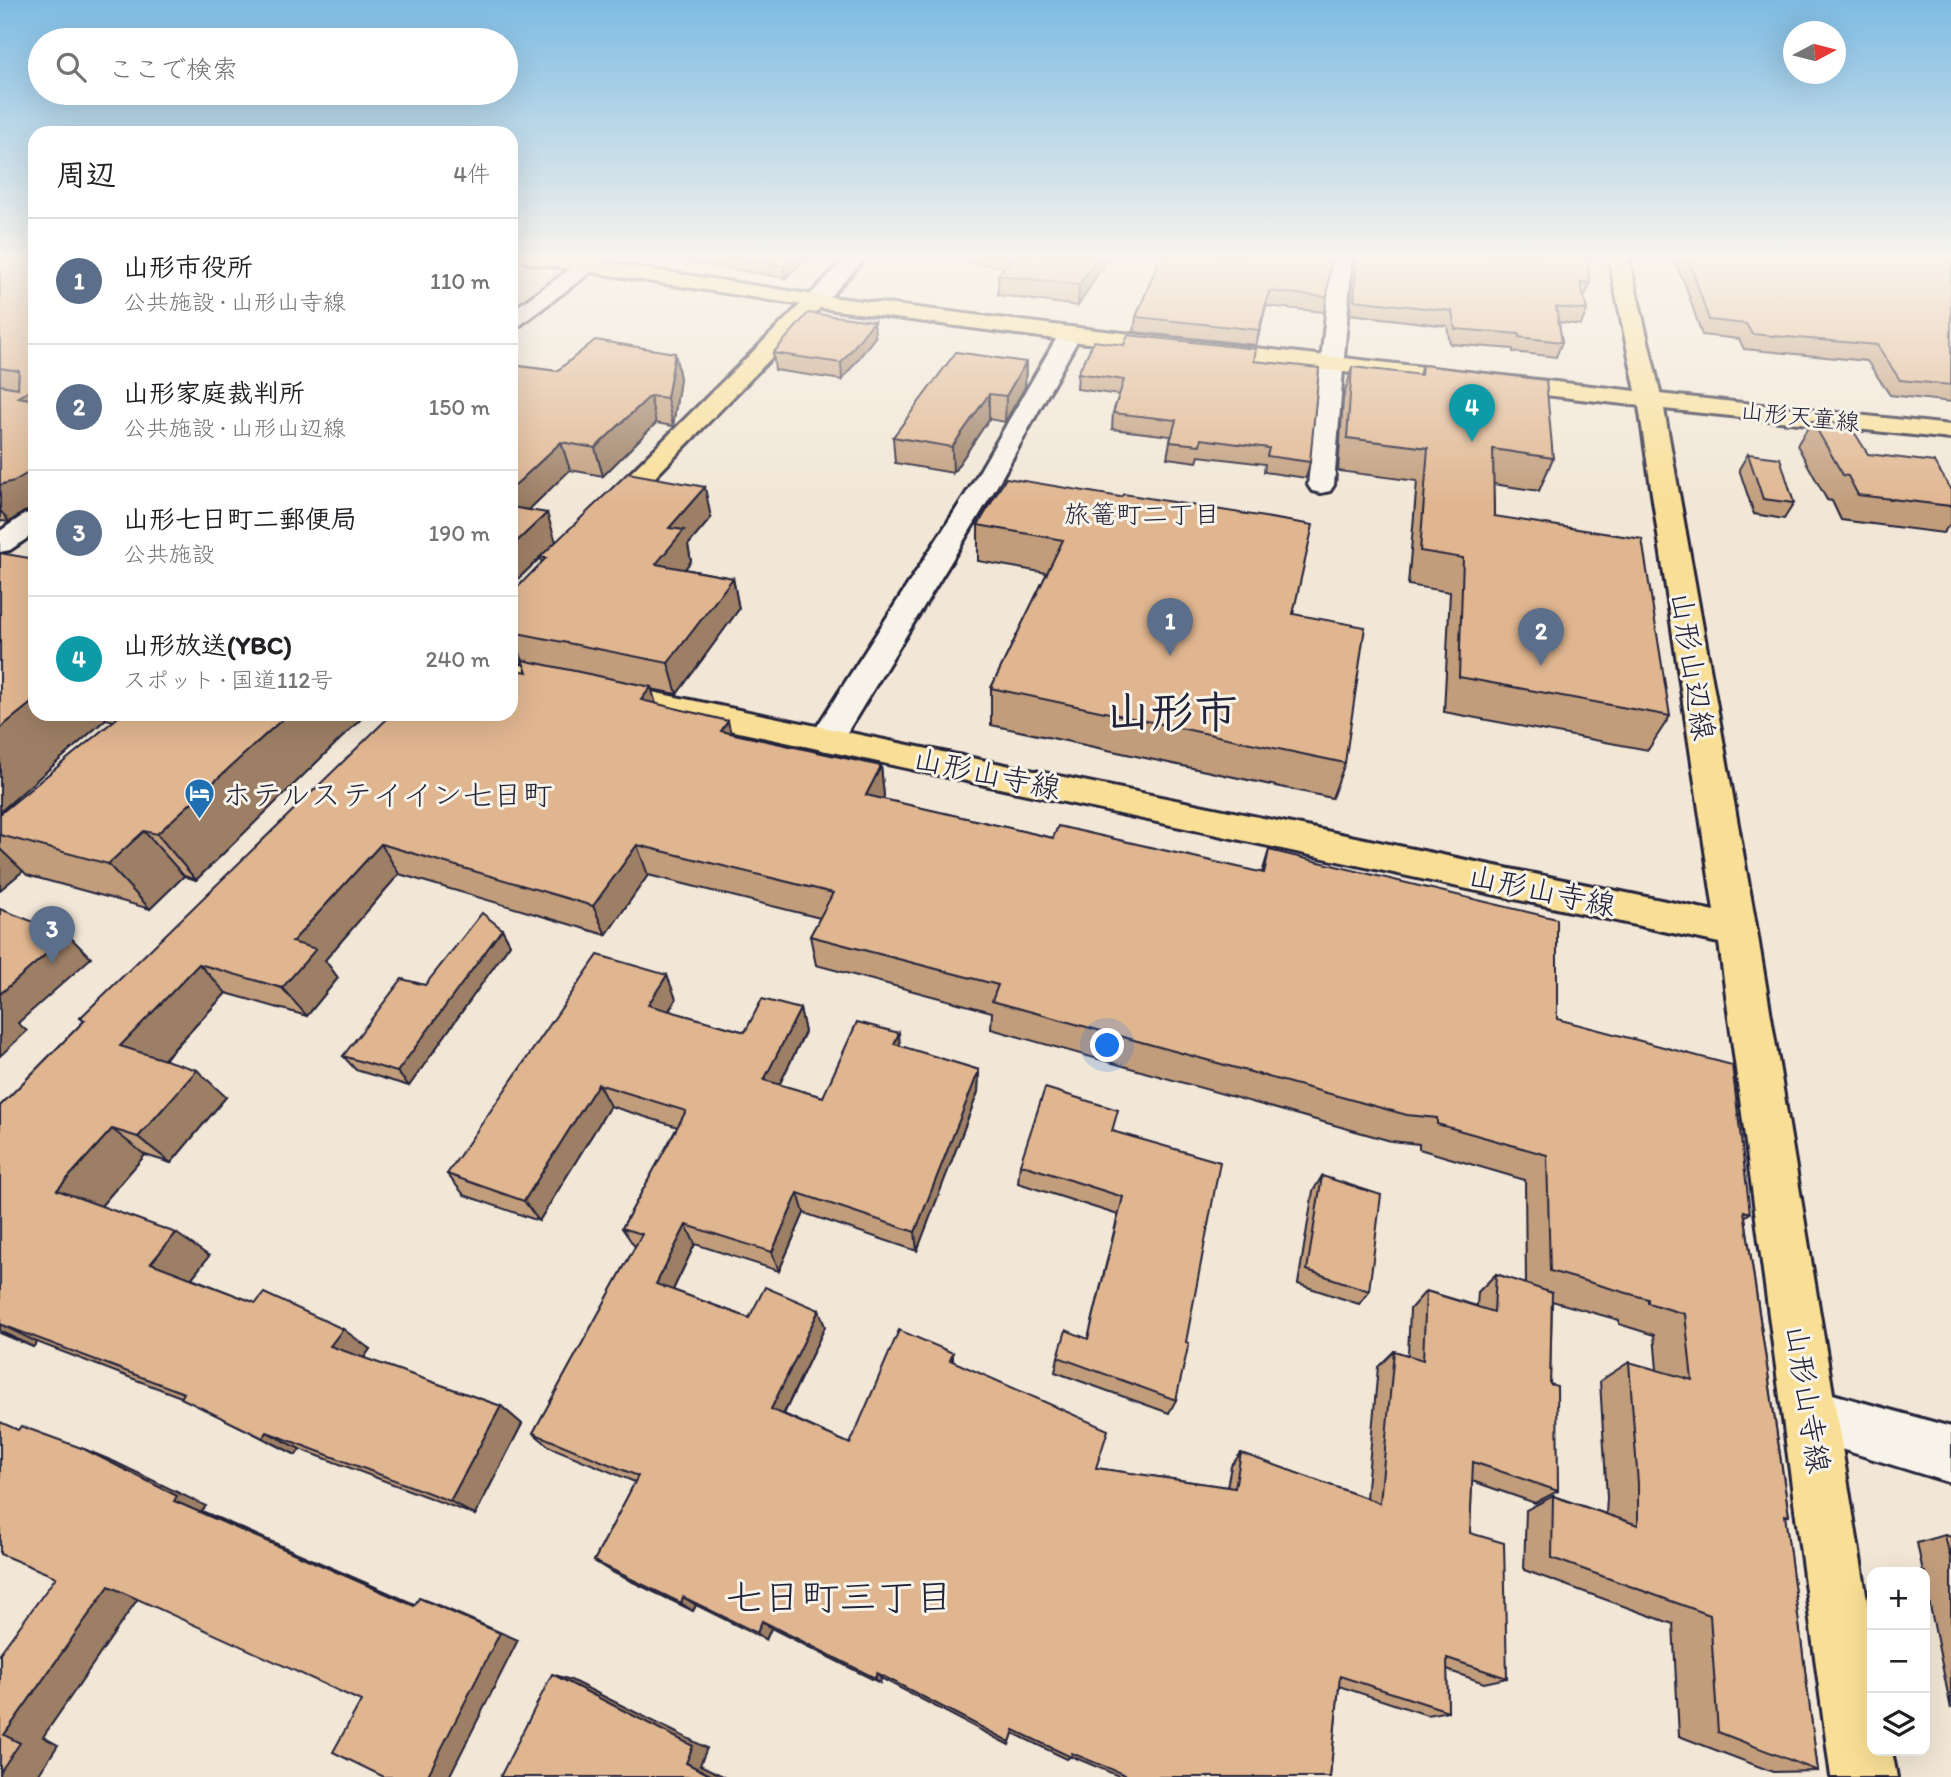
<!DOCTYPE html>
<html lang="ja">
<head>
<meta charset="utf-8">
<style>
	:root { --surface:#fff; --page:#f2f2f2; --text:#202124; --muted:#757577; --line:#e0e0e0; --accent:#1f6fb2 }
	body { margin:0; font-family:Itim,"Klee One",sans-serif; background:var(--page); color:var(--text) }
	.controls { position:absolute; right:21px; bottom:21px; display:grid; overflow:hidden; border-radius:14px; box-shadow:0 7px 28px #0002 }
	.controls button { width:63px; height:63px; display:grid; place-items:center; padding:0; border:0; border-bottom:2px solid var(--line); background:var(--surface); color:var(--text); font:35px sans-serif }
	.compass { position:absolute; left:1783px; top:21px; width:63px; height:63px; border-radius:50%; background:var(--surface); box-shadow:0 7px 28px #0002; rotate:83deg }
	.you { position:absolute; left:1108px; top:1046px; width:24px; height:24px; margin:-18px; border:5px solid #fff; border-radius:50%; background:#1a73e8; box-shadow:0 0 0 10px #1a73e833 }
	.badge { display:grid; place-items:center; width:46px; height:46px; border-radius:50%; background:var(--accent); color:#fff; font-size:23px; font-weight:700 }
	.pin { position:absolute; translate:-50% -58px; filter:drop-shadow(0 2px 4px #0008) }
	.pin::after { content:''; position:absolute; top:37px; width:24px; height:21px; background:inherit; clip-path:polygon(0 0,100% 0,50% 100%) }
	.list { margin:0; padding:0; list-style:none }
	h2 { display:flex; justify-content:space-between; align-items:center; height:91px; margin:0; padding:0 28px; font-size:30px }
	h2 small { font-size:23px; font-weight:400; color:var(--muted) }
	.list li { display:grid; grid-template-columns:46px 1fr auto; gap:21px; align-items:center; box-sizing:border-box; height:126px; padding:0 28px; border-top:2px solid var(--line) }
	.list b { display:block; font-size:26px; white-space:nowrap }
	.list p { margin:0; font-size:23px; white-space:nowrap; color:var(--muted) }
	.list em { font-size:23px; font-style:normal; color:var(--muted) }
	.icon { flex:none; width:38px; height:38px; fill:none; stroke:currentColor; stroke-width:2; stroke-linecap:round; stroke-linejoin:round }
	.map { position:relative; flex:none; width:1951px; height:1777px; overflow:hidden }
	.search { position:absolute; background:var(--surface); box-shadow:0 7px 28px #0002; left:28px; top:28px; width:490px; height:77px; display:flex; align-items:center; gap:18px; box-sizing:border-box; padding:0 24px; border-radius:38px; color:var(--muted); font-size:26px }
	.panel { position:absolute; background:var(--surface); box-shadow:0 7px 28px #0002; left:28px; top:126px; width:490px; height:595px; border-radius:21px }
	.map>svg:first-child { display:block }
</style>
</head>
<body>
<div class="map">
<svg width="1951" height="1777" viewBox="0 0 1951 1777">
	<rect width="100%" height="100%" fill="#f2e7d6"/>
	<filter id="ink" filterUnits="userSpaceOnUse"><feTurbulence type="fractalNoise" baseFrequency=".0143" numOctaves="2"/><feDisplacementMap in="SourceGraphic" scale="14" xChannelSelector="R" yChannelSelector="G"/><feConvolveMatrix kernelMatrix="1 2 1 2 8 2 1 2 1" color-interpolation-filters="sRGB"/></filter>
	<g filter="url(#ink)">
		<!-- built -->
		<polygon fill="#edd8c1" points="511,265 559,273 511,307"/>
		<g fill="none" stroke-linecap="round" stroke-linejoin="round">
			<defs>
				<g id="minor">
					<polygon points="589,256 612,256 519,326 511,327 511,311"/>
					<polygon points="847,256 868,256 822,305 808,305 805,301 808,297"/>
					<polygon points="1332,256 1352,256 1334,485 1330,491 1321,493 1312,491 1308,485"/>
					<polygon points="1070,327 1078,329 1081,334 997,486 843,739 838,747 826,751 814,747 809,739 971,486 1059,334 1062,329"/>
					<polygon points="35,512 35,533 10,550 0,552 0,531 25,514"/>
					<polygon points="1811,1388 1951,1427 1951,1483 1792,1434 1784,1415 1792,1396"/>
				</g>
				<g id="major">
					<polygon points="515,256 563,256 815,295 822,297 825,301 822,305 815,307 525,262"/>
					<polygon points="1650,393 1951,425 1951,439 1664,409 1757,931 1872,1630 1872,1751 1892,1751 1897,1777 1831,1777 1719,943 511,683 511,663 1714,911 1638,400 1642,395"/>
				</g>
				<polygon id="highway" points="1608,256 1628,256 1662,400 1658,405 1650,407 1070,341 820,308 615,518 605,520 595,518 591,512 808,297 815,295 1070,327 1636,391"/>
			</defs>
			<!-- minor casing -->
			<use href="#minor" stroke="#22223b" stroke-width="6"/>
			<!-- major casing -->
			<use href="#major" stroke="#22223b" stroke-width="6"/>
			<!-- highway casing -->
			<use href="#highway" stroke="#22223b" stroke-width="6"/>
			<!-- minor -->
			<use href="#minor" fill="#f7f3e8" fill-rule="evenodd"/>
			<!-- major -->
			<use href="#major" fill="#f9df96" fill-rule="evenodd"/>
			<!-- highway -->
			<use href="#highway" fill="#f9df96" fill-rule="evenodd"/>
		</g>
		<!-- wall -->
		<g fill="#c19d7c" stroke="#22223b" stroke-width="2">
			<polygon points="0,256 35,256 24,512 9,522 2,521 0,522"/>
			<polygon points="663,256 809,256 785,278 679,260 679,258"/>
			<polygon points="928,256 1109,256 1078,306 998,295 998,275 1004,267"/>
			<polygon points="1161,256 1327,297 1324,312 1266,306 1256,345 1134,332 1136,317"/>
			<polygon points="1354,256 1587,256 1590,283 1584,298 1587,310 1581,325 1559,322 1562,342 1556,357 1513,352 1513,349 1450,344 1447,326 1350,314"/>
			<polygon points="1671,256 1951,256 1951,402 1890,395 1867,361 1744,349 1739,339 1702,335 1685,284"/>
			<polygon points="875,337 842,380 775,370 773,353"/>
			<polygon points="675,353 680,379 673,426 656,423 603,476 570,470 528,510 556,541 711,518 688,545 691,561 685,569 733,578 739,609 677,694 651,689 656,704 730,733 881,766 884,796 882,799 1053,838 1262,873 1269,850 1557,1019 1750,1213 1745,1217 1789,1516 1785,1517 1818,1771 1773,1772 1679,1736 1673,1624 1524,1570 1526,1510 1553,1496 1606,1514 1607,1498 1600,1381 1629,1362 1657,1370 1654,1335 1619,1324 1619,1320 1552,1301 1550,1384 1558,1491 1535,1503 1472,1481 1470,1533 1507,1678 1484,1683 1447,1670 1448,1711 1427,1715 1339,1686 1330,1777 1121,1777 1071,1756 1067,1759 1013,1733 1009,1745 881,1678 880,1683 771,1628 766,1640 696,1605 693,1611 610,1571 594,1561 635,1482 550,1447 533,1433 635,1247 622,1228 678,1127 610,1106 539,1221 464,1195 447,1174 676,999 669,1011 745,1032 800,1009 805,1032 779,1085 823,1097 900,1046 979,1070 978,1092 917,1251 804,1213 779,1271 695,1244 673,1290 749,1318 819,1310 825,1327 784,1414 850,1444 953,1353 953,1362 1096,1468 1227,1487 1231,1466 1241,1453 1366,1498 1378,1367 1394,1351 1408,1355 1410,1309 1426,1291 1477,1306 1478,1292 1496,1274 1526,1284 1525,1180 1419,1149 1419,1144 1391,1141 991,1029 992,1012 816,965 810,936 820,918 648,875 606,935 399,874 325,960 338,978 307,1016 226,993 164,1060 226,1097 171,1163 145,1155 101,1206 209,1256 192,1278 370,1349 364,1358 501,1406 522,1424 475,1515 300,1449 296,1455 181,1397 37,1342 33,1347 0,1333 0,1106 84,1021 80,1018 527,672 511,629 542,563 540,558 516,581 511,580 511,365 557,371"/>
			<polygon points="1254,361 1310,462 1306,478 1264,472 1265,464 1199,456 1197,462 1167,458 1171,436 1112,429 1113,413 1119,395 1077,389 1078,373"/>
			<polygon points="1026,362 1025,387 1005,422 989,419 953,473 895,463 893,437"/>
			<polygon points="1422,365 1553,458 1539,491 1493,484 1494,516 1670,716 1648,750 1444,712 1450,592 1408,585 1417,481 1338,471 1343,399 1352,367 1419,375"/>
			<polygon points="1812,421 1868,454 1951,489 1951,523 1943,533 1841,520 1832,501 1827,500 1797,445"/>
			<polygon points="1748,454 1794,503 1784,519 1754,514 1739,469"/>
			<polygon points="1006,478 1293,614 1345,763 1332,798 991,725 991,688 1047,573 978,561 978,525"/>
			<polygon points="0,553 35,714 366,714 196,880 184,876 150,909 27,875 23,871 0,890 0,814 114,721 106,719 0,812"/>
			<polygon points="502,929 510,944 409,1086 356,1070 343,1056 425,985"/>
			<polygon points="1114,1131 1186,1342 1176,1400 1169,1413 1055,1372 1058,1357 1088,1339 1118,1215 1018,1183 1020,1164"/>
			<polygon points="1322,1176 1369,1291 1359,1304 1298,1284 1313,1191"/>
			<polygon points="1945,1535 1951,1537 1951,1709 1925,1581 1925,1572 1923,1572 1917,1543"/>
		</g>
		<!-- shaded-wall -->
		<g fill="#9d7f65" stroke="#22223b" stroke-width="2">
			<polygon points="511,256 517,273 511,277"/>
			<polygon points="795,256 809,256 785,278 784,266"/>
			<polygon points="1098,256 1109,256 1078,306 1079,285"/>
			<polygon points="1269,291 1266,306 1256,345 1259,330"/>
			<polygon points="874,321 875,337 842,380 841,363"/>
			<polygon points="675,353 680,379 673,426 667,398"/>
			<polygon points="1026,362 1025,387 1005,422 1006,396"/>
			<polygon points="35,388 35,421 18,397"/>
			<polygon points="989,394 989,419 953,473 952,447"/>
			<polygon points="650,396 656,423 603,476 595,448"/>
			<polygon points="561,442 570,470 511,527 511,489"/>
			<polygon points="35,469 35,509 24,512 9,522 0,510 0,485"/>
			<polygon points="705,487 711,518 688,545 691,561 664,595 656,564 669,528"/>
			<polygon points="547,513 556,542 516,581 511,568 511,547"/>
			<polygon points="733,578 739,609 677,694 668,663"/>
			<polygon points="651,687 660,718 641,700"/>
			<polygon points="35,700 35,714 102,714 106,719 0,812 0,728"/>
			<polygon points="288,714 366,714 196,880 157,834"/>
			<polygon points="728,721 735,752 721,731"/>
			<polygon points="881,766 884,796 869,826 866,795"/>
			<polygon points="144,831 184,876 150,909 108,864"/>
			<polygon points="381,844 399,874 325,960 338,978 307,1016 282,988 292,942"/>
			<polygon points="637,845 648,875 606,935 593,906"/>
			<polygon points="0,849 23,871 0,890"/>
			<polygon points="502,929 510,944 409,1086 397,1072"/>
			<polygon points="68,935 91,958 18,1023 27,1031 0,1056 0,994"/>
			<polygon points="199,964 226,993 151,1073 120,1046"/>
			<polygon points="667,975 676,999 658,1028 648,1005"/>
			<polygon points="800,1009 805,1032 771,1102 764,1080"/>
			<polygon points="899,1033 901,1056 894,1044"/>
			<polygon points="197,1070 226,1097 171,1163 138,1137"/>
			<polygon points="979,1070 978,1092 917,1251 915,1232"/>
			<polygon points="598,1084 610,1106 539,1221 524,1201"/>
			<polygon points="112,1129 145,1155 94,1214 57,1190"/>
			<polygon points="798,1193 804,1213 779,1271 772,1252"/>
			<polygon points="686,1225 695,1244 667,1302 656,1284"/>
			<polygon points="176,1233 209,1256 186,1285 151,1263"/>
			<polygon points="819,1310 825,1327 779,1423 771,1409"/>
			<polygon points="0,1324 37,1342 33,1347 0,1331"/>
			<polygon points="343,1329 370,1349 358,1366 330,1346"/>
			<polygon points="501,1406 522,1424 475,1515 450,1501"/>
			<polygon points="267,1432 300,1449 296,1455 263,1438"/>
			<polygon points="84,1449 115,1462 206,1506 202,1511 435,1613 414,1606 174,1501"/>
			<polygon points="109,1586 141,1594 43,1737 58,1745 37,1777 0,1777 4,1735"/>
			<polygon points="683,1597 696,1605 693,1611 681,1603"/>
			<polygon points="419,1598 440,1606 518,1640 449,1777 427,1777"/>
			<polygon points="762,1621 771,1628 766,1640 757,1633"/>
			<polygon points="877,1673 881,1678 880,1683 875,1678"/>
			<polygon points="552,1674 571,1680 707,1748 700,1765 725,1777 714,1777 686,1763"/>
		</g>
		<!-- building -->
		<g fill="#e0b690" stroke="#22223b" stroke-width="2">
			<polygon points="0,256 35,256 35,388 18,397 35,400 35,469 14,481 3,484 0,485 0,385 18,388 19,371 0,368"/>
			<polygon points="720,256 795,256 784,266"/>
			<polygon points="1013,256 1098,256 1079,285 998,275"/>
			<polygon points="1161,256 1331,256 1327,297 1269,291 1259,330 1136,317"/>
			<polygon points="1357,256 1587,256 1590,283 1580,282 1587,310 1556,307 1562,342 1519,337 1519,334 1455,329 1452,311 1354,300"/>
			<polygon points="1684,256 1951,256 1951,385 1900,380 1877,345 1752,334 1746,324 1709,320 1692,269"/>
			<polygon points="808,313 874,321 841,363 773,353"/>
			<polygon points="1128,335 1256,349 1254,361 1319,368 1310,462 1267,456 1269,448 1201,439 1200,445 1170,442 1176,420 1113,413 1124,380 1078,373 1094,341 1124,345"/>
			<polygon points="595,340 675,353 667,398 650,396 595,448 561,442 511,489 511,365 557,371"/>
			<polygon points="956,352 1026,362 1006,396 989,394 952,447 893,437"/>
			<polygon points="1422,365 1546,380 1553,458 1493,449 1494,516 1642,539 1670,716 1459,677 1463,558 1420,551 1428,448 1347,438 1352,367 1421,375"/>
			<polygon points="1812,421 1849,424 1868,454 1934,462 1951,489 1951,506 1858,495 1848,476 1843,475"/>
			<polygon points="1748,454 1780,458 1794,503 1763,499"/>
			<polygon points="628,473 705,487 669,528 684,530 656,564 733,578 668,663 512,632 511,594 546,558 540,557"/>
			<polygon points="1006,478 1120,497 1124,494 1313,525 1293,614 1365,627 1345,763 991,688 1063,540 978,525"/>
			<polygon points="511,507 547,513 511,547"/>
			<polygon points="0,553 35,559 35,700 0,728"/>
			<polygon points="522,660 651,687 641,700 728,721 721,731 881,766 866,795 1053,838 1058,826 1264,873 1269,850 1557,919 1557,1019 1732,1065 1750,1213 1744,1211 1789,1516 1785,1515 1818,1771 1718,1732 1710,1615 1552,1558 1553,1496 1638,1525 1638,1484 1629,1362 1692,1380 1685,1314 1648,1303 1648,1299 1550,1271 1547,1155 1437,1124 1437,1118 1407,1115 992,1001 998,985 810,936 833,893 637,845 593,906 381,844 292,942 316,949 282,988 199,964 120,1046 197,1070 138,1137 112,1129 57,1190 176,1233 151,1263 256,1303 264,1293 343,1329 330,1346 501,1406 450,1501 267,1432 263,1438 181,1398 184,1393 0,1324 0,1106 85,1020 80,1018 392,714 511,714 511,669 527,672"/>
			<polygon points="122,714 288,714 157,834 144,831 108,864 0,835 0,814"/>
			<polygon points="0,909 68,935 0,994"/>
			<polygon points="482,913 502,929 397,1072 343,1056 402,979 425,985"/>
			<polygon points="598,955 667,975 648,1005 745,1032 762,999 800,1009 764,1080 823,1097 857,1022 899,1033 894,1044 979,1070 915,1232 798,1193 772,1252 686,1225 656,1284 749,1318 765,1287 819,1310 771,1409 850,1444 899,1330 953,1353 950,1360 1108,1430 1096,1468 1235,1488 1241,1453 1380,1503 1394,1351 1423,1360 1426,1291 1494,1312 1496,1274 1552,1293 1550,1384 1557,1386 1558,1491 1473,1462 1470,1533 1504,1543 1507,1678 1447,1658 1448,1711 1340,1676 1330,1777 1130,1777 1072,1753 1071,1757 1014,1730 1010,1742 877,1673 875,1678 762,1621 757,1633 683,1597 681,1603 594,1561 638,1476 533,1433 642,1234 622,1228 686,1111 598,1084 524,1201 447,1174"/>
			<polygon points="1045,1088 1118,1110 1112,1131 1220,1162 1186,1342 1189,1343 1176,1400 1058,1357 1066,1330 1088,1339 1123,1197 1020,1164"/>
			<polygon points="1322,1176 1381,1195 1369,1291 1307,1270"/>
			<polygon points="0,1422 18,1430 21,1426 84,1449 177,1496 174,1501 414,1606 419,1598 500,1633 427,1777 384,1777 333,1752 361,1701 109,1586 4,1735 20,1743 0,1772 0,1653 56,1577 0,1554"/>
			<polygon points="1945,1535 1951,1537 1951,1561"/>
			<polygon points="552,1674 693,1746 686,1763 714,1777 500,1777"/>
		</g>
	</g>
	<!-- sky -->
	<linearGradient id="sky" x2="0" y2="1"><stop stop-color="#7dbbe3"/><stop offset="0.51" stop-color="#f9f4ed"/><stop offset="1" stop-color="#f9f4ed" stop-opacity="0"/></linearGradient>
	<rect width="1951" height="505" fill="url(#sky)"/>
	<!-- icons -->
	<defs>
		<symbol id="hotel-pin" viewBox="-11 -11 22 30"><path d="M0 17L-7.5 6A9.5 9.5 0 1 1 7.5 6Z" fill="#1f6fb2" stroke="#f7f3e8"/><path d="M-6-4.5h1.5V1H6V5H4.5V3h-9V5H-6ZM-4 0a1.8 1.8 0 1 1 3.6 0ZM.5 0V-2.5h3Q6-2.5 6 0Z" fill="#fff"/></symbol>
	</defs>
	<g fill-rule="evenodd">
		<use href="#hotel-pin" x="182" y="776" width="35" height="47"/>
	</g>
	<g text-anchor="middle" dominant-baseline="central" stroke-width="6" stroke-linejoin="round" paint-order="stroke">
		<!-- far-street labels -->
		<g font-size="24" fill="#22223b" stroke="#f7f3e8">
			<text transform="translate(1800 416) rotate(6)">山形天童線</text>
		</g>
		<!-- far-neighbourhood labels -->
		<g font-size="26" fill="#22223b" stroke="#f7f3e8">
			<text x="1142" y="514">旅篭町二丁目</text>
		</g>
		<!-- street labels -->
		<g font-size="30" fill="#22223b" stroke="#f7f3e8">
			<text transform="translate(1693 666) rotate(81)">山形山辺線</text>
			<text transform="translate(987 773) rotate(12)">山形山寺線</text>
			<text transform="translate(1542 890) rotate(12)">山形山寺線</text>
			<text transform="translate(1808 1399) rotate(81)">山形山寺線</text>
		</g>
		<!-- poi labels -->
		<g font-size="30" fill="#22223b" stroke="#f7f3e8" text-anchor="start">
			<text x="222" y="794">ホテルステイイン七日町</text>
		</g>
		<!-- near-neighbourhood labels -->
		<g font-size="38" fill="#22223b" stroke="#f7f3e8">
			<text x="839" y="1597">七日町三丁目</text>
		</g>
		<!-- town labels -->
		<g font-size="44" font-weight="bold" fill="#22223b" stroke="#f7f3e8">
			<text x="1172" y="711">山形市</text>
		</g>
	</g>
</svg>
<div class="controls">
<button>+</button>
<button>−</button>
<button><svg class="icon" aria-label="layers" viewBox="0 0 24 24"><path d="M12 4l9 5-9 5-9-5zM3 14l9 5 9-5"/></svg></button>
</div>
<svg class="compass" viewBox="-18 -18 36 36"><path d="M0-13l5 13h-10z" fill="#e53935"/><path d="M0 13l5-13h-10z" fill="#757577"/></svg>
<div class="you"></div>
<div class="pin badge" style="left:1170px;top:656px;background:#5c6f8a">1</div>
<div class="pin badge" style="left:1541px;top:666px;background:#5c6f8a">2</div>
<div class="pin badge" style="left:52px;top:964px;background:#5c6f8a">3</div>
<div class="pin badge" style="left:1472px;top:442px;background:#0f9aa8">4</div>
<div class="search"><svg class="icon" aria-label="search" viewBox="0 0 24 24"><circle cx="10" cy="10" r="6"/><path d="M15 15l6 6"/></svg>ここで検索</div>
<section class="panel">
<h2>周辺<small>4件</small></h2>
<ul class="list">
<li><span class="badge" style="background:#5c6f8a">1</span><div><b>山形市役所</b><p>公共施設 · 山形山寺線</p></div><em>110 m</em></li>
<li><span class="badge" style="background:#5c6f8a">2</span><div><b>山形家庭裁判所</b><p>公共施設 · 山形山辺線</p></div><em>150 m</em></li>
<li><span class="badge" style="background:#5c6f8a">3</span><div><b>山形七日町二郵便局</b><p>公共施設</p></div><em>190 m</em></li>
<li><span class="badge" style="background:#0f9aa8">4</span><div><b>山形放送(YBC)</b><p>スポット · 国道112号</p></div><em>240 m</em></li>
</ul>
</section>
</div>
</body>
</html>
